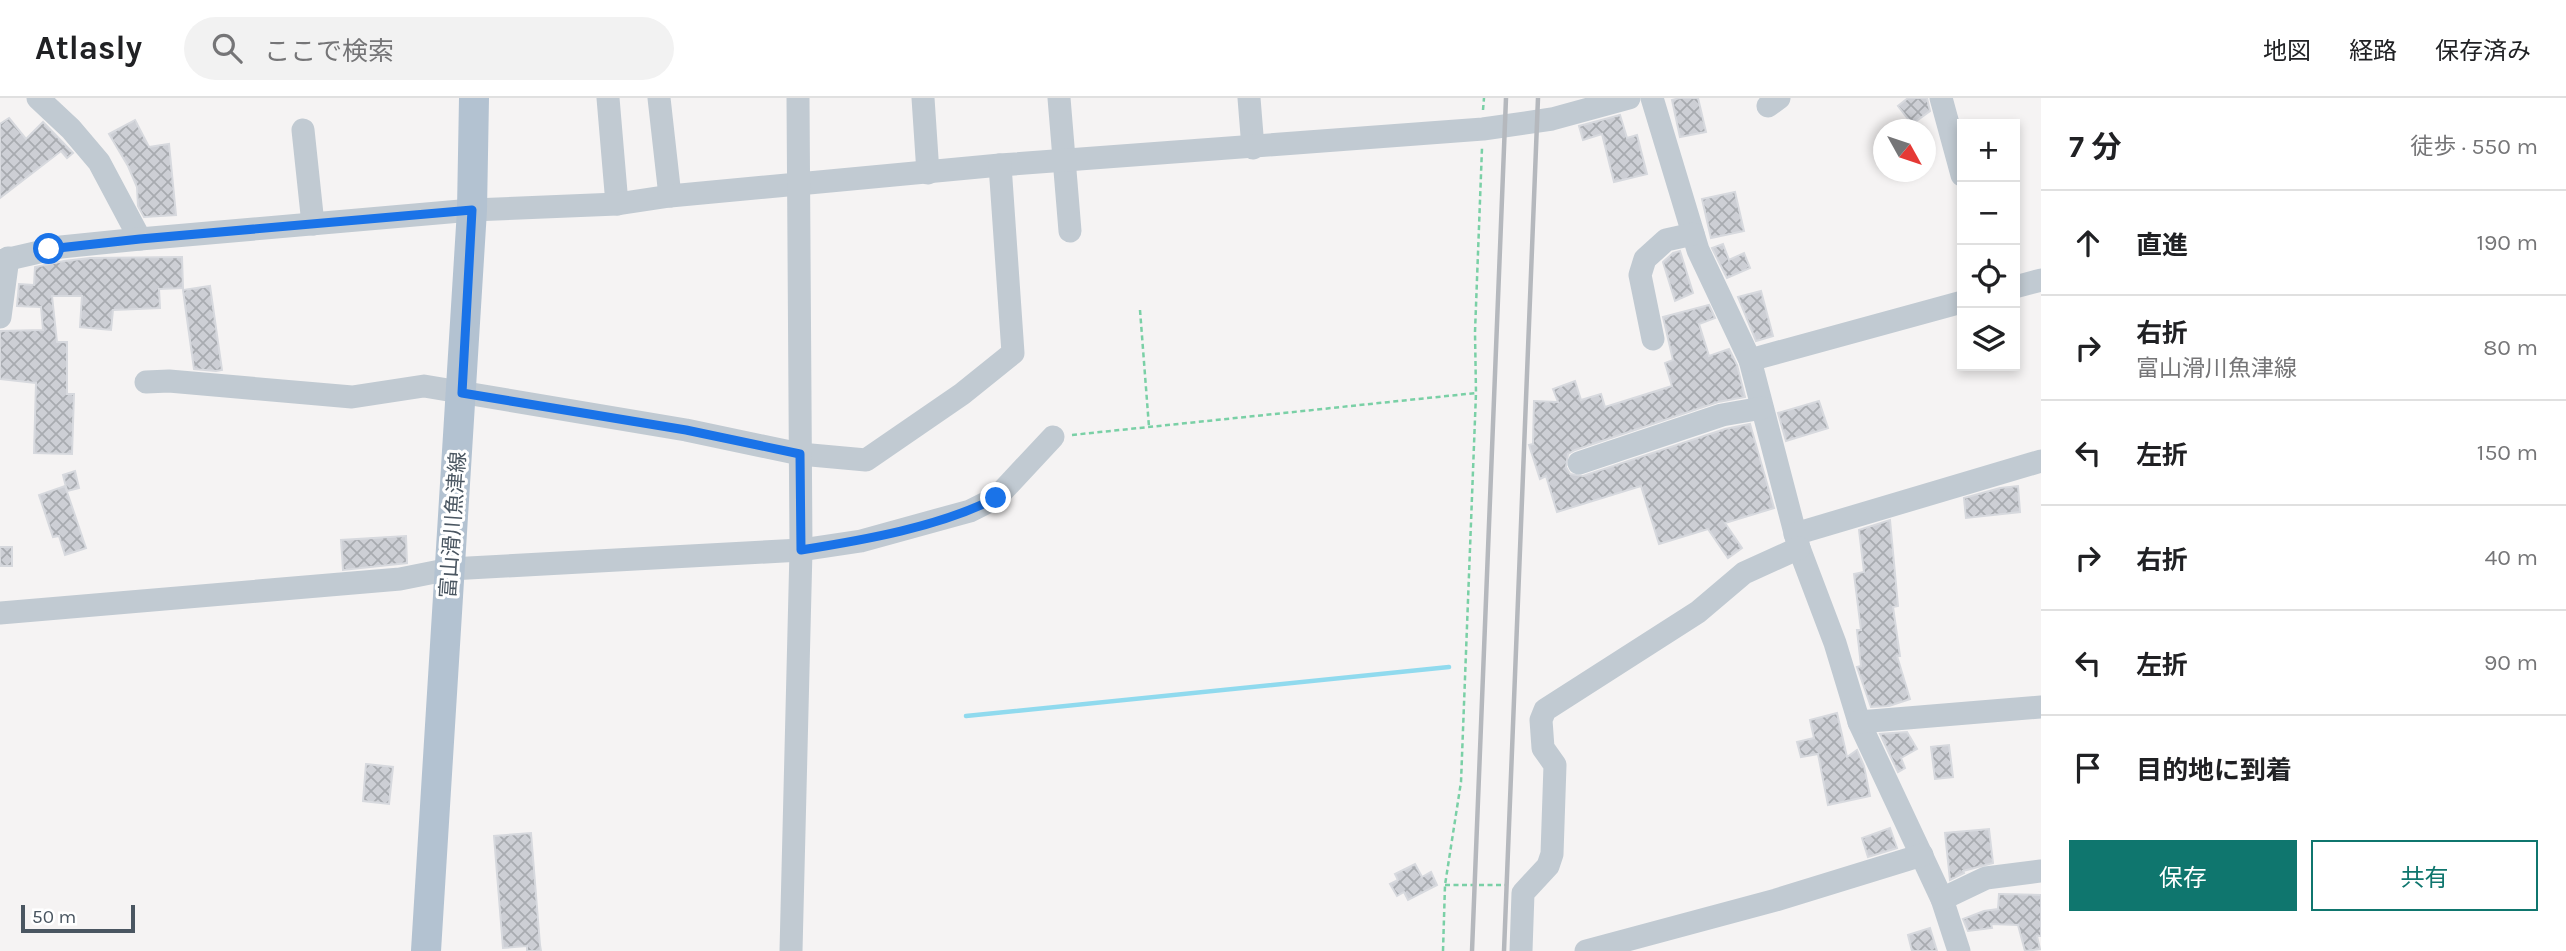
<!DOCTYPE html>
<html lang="ja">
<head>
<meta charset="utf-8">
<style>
	:root { --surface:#fff; --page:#f2f2f2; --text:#202124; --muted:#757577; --line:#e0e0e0; --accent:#0f766e }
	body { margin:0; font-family:Karla,"Noto Sans JP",sans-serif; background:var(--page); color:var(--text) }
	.controls { position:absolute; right:21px; top:21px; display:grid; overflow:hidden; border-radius:0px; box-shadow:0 4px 10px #0003 }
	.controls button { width:63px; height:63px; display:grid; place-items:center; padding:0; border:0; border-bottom:2px solid var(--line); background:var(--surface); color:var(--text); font:35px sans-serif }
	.compass { position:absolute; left:1873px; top:21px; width:63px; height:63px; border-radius:50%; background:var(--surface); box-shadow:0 4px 10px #0003; rotate:130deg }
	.scale { position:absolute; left:21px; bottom:18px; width:114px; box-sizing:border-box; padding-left:7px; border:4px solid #4a5661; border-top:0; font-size:19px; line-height:24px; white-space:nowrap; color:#4a5661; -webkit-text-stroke:5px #fff; paint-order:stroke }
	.stop { position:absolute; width:21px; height:21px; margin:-16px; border:5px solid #1a73e8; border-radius:50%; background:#fff }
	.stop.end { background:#1a73e8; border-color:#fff; box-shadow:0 2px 7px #0008 }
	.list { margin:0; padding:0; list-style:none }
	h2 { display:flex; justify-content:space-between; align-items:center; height:91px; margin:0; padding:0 28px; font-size:30px }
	h2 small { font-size:23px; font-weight:400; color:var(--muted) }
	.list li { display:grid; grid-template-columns:46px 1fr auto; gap:21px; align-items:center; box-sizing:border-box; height:105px; padding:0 28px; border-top:2px solid var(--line) }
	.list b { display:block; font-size:26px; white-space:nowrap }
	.list p { margin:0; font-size:23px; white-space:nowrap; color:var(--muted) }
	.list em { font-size:23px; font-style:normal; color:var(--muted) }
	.actions { display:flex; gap:14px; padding:21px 28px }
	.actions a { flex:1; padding:16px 0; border:2px solid var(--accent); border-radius:0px; text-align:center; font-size:24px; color:var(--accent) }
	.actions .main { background:var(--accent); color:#fff }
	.icon { flex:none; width:38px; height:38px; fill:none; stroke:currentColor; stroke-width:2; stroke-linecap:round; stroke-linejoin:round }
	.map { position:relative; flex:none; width:2041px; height:853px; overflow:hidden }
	header { display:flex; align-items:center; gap:42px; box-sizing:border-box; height:98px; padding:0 35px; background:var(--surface); border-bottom:2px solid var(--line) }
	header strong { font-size:33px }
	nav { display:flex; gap:38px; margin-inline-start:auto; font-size:24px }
	.search { width:490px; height:63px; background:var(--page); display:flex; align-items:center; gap:18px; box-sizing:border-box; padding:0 24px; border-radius:38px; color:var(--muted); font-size:26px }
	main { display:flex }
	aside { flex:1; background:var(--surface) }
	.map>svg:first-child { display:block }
</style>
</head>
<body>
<header>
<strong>Atlasly</strong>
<div class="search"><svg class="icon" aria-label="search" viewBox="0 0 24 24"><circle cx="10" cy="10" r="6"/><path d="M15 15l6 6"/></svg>ここで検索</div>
<nav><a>地図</a><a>経路</a><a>保存済み</a></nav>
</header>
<main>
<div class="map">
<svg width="2041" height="853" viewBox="0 0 2041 853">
	<defs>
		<pattern id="building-cross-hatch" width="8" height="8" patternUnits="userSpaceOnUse" patternTransform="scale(1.75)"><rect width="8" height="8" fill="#cdcfd5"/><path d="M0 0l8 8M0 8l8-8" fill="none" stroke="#a8abb0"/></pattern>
	</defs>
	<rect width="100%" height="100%" fill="#f5f3f3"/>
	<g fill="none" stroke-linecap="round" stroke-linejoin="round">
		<!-- stream -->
		<polyline stroke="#90daee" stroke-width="4.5" points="966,618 1449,569"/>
	</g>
	<!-- building -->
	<g fill="url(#building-cross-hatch)" stroke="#d7d9de" stroke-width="2">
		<polygon points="1680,0 1698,0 1706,34 1680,39 1672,2"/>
		<polygon points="1908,0 1927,0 1930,13 1912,26 1898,8"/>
		<polygon points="1620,17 1627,40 1637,37 1647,76 1614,84 1602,36 1583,42 1579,28"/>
		<polygon points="9,20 26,41 43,24 73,55 67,60 61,53 0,100 0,26"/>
		<polygon points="135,22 149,49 169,46 176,117 144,119 138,108 137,89 128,68 109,36"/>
		<polygon points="1735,94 1744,133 1711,140 1702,101"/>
		<polygon points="1723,146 1729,162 1744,155 1750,170 1727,180 1712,150"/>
		<polygon points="1680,153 1693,195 1675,203 1663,164 1673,155"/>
		<polygon points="182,159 183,190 159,191 160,210 113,212 111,232 80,229 82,198 52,198 57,244 67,244 67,296 74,296 72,356 34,355 36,285 0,281 0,233 43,232 41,209 17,208 19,186 34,187 35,169 64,163 90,160"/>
		<polygon points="210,188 222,272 216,273 194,271 183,192"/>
		<polygon points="1761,193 1773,238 1756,243 1738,199"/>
		<polygon points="1709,207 1715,220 1699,226 1709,258 1729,251 1737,267 1745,299 1718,304 1575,352 1568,356 1566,369 1570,376 1583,378 1725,331 1750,326 1774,410 1725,425 1742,450 1728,460 1708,431 1659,446 1641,388 1557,414 1546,378 1540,381 1529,347 1533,346 1534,303 1558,304 1553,291 1575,283 1581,302 1601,296 1605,309 1672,288 1665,265 1673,262 1663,219"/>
		<polygon points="1819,303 1828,330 1786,343 1778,315"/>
		<polygon points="75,373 79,390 67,393 63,377"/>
		<polygon points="65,388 86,450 65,457 59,438 53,439 39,397"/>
		<polygon points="2018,388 2020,414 1966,420 1964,400 2000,390"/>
		<polygon points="1890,422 1898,508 1893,509 1900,558 1897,558 1910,601 1889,608 1871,609 1857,569 1861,568 1857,532 1861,532 1854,476 1864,474 1859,432"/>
		<polygon points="406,438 407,465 343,472 341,442"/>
		<rect x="0" y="449" width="12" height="19"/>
		<polygon points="1837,615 1847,659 1857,652 1864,668 1870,698 1828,707 1818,656 1801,659 1797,644 1814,640 1810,622"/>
		<polygon points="1907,634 1917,651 1901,660 1905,670 1898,674 1880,636"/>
		<polygon points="1949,647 1953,679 1935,681 1931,649"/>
		<polygon points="366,666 393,669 389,706 363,703"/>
		<polygon points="1890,730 1897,750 1868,759 1862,740"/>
		<polygon points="1989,731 1993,765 1963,773 1964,775 1950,782 1945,735"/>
		<polygon points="531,735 540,847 541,853 527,853 527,848 503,850 494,738"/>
		<polygon points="1415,766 1422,779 1431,774 1437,787 1408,802 1404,794 1397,798 1390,786 1398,782 1395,776"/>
		<polygon points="1999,796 2041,797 2041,838 2037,838 2040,851 2025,853 2018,827 1991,826 1992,830 1968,833 1963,821 1984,813 1998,811"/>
		<polygon points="1930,830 1937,853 1912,853 1908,837"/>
	</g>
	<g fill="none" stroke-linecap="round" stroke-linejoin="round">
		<!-- path -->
		<g stroke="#7ad0a6" stroke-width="2.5" stroke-dasharray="5 3.5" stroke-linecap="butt">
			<polyline points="1483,12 1484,0"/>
			<polyline points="1140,212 1149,329"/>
			<polyline points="1072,337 1476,295"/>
			<polyline points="1445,787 1508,787"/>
			<polyline points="1443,853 1445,787 1461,684 1476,295 1475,234 1482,50"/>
		</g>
		<!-- minor -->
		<g stroke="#c1cad2" stroke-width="23">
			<polyline points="38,0 71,31 99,64 140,141"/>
			<polyline points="608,0 617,106"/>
			<polyline points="659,0 670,98"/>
			<polyline points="923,0 928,75"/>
			<polyline points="1059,0 1070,133"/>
			<polyline points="1249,0 1253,50"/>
			<polyline points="1652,0 1698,152 1750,262 1799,450 1835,545 1859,624 1942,801 1959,853"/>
			<polyline points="1941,0 1962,77"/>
			<polyline points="1768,8 1779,0"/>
			<polyline points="303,32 313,126"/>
			<polyline points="0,163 61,149 140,141 472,112 617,106 670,98 1000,67 1483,31 1552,21 1629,0"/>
			<polyline points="2015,189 2041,182"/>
			<polyline points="0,219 8,160"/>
			<polyline points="1653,241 1640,177 1645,161 1666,142 1693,136"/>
			<polyline points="1750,262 1962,204"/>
			<polyline points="146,284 169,283 352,299 424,288 686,332 800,356 866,362 962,296 1013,255 1000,67"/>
			<polyline points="1579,365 1722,317 1762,310"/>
			<polyline points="1795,436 2041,363"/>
			<polyline points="0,515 400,481 450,471 801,452 861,443 970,413 996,400 1053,339"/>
			<polyline points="1859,624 2041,609"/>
			<polyline points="1942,801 1986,780 2041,773"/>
			<polyline points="791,853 801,452 798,0"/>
			<polyline points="1521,853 1523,795 1548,768 1552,756 1555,667 1543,650 1541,622 1545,612 1698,514 1744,475 1799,450"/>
			<polyline points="1586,853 1776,802 1922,757"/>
		</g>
		<!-- major -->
		<polyline stroke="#b3c2d1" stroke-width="30" points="426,853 472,112 474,0"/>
		<!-- rail -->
		<g stroke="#b5b8bd" stroke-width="4.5">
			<polyline points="1472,853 1506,0"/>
			<polyline points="1504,853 1538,0"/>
		</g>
	</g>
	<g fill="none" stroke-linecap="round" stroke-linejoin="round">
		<!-- route -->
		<path stroke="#1a73e8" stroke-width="9" d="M49 151 140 141 472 112 462 295 686 332 800 356 801 452C864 442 939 429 996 400"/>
	</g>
	<g text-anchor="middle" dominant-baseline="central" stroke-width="6" stroke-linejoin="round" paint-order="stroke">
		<!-- street labels -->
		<g font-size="21" fill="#4a5661" stroke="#fff">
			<text transform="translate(453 427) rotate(-86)">富山滑川魚津線</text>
		</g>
	</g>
</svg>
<div class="controls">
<button>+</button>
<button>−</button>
<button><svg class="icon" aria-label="locate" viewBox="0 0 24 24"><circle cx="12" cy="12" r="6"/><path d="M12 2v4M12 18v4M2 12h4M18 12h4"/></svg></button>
<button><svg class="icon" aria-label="layers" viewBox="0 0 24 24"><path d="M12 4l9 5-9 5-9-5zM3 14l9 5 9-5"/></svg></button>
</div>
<svg class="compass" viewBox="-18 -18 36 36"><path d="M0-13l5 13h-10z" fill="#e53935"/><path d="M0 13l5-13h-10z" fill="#757577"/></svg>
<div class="scale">50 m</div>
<div class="stop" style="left:49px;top:151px"></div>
<div class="stop end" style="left:996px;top:400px"></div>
</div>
<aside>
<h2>7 分<small>徒歩 · 550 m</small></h2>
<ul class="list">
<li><svg class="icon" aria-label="ahead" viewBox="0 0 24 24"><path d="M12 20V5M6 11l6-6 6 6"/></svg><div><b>直進</b></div><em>190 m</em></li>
<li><svg class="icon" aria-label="right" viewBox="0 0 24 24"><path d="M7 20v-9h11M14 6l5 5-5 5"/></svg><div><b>右折</b><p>富山滑川魚津線</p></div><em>80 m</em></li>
<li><svg class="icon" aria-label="left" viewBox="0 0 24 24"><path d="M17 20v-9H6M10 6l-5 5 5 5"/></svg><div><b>左折</b></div><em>150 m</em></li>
<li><svg class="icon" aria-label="right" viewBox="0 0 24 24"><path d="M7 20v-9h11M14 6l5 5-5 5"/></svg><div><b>右折</b></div><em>40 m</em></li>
<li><svg class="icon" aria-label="left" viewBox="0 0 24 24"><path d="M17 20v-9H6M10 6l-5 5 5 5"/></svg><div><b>左折</b></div><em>90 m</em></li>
<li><svg class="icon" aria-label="arrive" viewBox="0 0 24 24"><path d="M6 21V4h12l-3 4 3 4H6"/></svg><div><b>目的地に到着</b></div></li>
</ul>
<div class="actions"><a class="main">保存</a><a>共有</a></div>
</aside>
</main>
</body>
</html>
